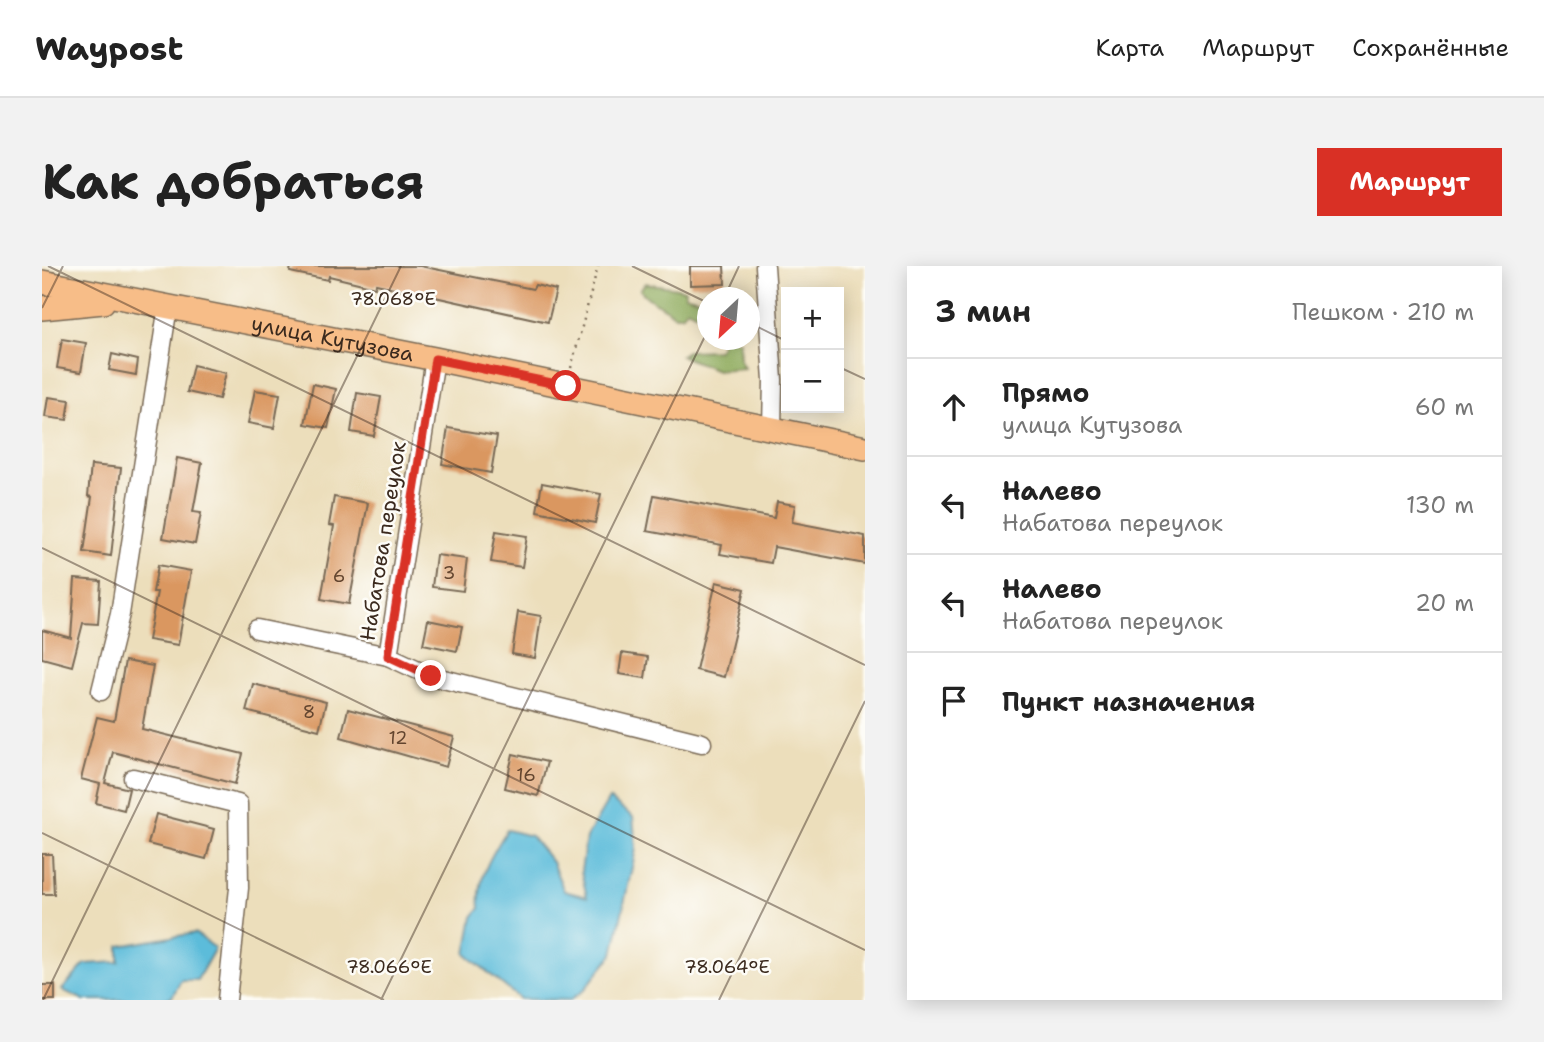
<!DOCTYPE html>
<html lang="ru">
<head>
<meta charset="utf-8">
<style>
	:root { --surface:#fff; --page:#f2f2f2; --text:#222; --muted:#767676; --line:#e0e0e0; --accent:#d93025 }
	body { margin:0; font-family:"Shantell Sans",sans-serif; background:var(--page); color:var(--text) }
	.controls { position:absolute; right:21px; top:21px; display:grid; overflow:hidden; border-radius:0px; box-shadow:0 4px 18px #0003 }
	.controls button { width:63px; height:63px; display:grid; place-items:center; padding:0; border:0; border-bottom:2px solid var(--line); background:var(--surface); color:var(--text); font:35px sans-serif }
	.compass { position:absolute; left:655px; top:21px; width:63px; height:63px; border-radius:50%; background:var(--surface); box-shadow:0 4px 18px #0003; rotate:206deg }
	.stop { position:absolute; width:21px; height:21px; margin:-16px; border:5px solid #d93025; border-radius:50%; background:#fff }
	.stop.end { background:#d93025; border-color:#fff; box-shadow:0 2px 7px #0008 }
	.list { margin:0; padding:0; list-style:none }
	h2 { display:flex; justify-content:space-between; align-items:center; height:91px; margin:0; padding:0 28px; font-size:30px }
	h2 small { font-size:23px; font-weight:400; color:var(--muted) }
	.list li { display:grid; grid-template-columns:46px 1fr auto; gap:21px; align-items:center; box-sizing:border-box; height:98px; padding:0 28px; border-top:2px solid var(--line) }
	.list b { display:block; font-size:26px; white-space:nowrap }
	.list p { margin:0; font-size:23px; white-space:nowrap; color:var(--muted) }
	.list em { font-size:23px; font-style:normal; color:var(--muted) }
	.icon { flex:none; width:38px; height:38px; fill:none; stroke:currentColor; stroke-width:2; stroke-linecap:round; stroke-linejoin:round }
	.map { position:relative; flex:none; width:823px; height:734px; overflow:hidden; border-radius:0px }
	header { display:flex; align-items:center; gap:42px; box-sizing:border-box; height:98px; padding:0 35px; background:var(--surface); border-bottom:2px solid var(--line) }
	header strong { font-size:33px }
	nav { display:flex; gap:38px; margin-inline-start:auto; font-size:24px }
	.intro { display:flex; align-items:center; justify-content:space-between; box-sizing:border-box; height:168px; padding:0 42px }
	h1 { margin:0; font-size:49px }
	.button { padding:18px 32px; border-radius:0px; background:var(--accent); color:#fff; font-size:24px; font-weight:700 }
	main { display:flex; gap:42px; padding:0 42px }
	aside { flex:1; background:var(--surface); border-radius:0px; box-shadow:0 4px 18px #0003 }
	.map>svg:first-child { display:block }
</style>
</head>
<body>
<header>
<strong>Waypost</strong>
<nav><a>Карта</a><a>Маршрут</a><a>Сохранённые</a></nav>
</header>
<div class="intro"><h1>Как добраться</h1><a class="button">Маршрут</a></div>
<main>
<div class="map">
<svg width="823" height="734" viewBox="0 0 823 734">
	<rect width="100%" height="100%" fill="#fdfcf7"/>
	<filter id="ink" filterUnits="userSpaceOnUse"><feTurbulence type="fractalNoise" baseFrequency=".0143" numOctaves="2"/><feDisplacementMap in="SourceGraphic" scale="14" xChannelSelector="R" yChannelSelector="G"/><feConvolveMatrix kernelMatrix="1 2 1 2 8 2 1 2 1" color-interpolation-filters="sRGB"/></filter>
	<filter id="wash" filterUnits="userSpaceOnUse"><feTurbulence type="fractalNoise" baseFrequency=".00686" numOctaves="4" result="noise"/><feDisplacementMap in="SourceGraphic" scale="28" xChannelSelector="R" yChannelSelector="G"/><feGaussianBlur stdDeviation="1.57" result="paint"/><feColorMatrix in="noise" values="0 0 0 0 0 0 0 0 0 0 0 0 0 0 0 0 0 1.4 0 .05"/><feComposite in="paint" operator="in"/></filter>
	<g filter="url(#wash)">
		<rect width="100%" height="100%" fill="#ecdebb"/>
		<!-- forest -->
		<g fill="#90ac5f" stroke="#666b3e" stroke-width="2">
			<path d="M603 17C617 20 630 20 643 24V29L660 34 665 39V53L645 43 640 49H632C619 37 608 37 598 24Z"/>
			<polygon points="678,74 697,74 698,94 702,102 675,104 639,90 645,85 676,84 679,79"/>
		</g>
		<!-- water -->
		<g fill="#5cbcda" stroke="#4c737c" stroke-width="2">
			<path d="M567 533 591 551 594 583 571 688 542 724 528 734 478 733 424 688 431 651 438 642C435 611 449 590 465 564L489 570 510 596 522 625 545 631 539 605 544 572Z"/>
			<polygon points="153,667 173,682 155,714 139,714 130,731 120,734 42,734 20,724 43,698 77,696 77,680"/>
		</g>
		<g id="blocks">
			<!-- building -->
			<g fill="#da9761">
				<polygon points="249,0 378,0 491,23 493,19 514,24 506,56 334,18 333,21 287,10 286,14 248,6"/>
				<polygon points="648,0 682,0 683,18 648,19"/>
				<polygon points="20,73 44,77 39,106 15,102"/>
				<polygon points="70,88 96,94 94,109 67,104"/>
				<polygon points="151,99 184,107 177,133 145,126"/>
				<polygon points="271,118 294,123 286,162 263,158"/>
				<polygon points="213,124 238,128 232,162 206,157"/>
				<polygon points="315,127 339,131 332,170 309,166"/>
				<polygon points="6,131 28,134 25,154 3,151"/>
				<polygon points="406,162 455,170 449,207 400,198"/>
				<polygon points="135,192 160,197 151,246 159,247 153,278 121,272"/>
				<polygon points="49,199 79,202 69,290 42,286 50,231 46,230"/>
				<polygon points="500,217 559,228 553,257 495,245"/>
				<polygon points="612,229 732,252 735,236 753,239 750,256 823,270 823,298 732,281 729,297 678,288 680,279 605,265"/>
				<polygon points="292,231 326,237 307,338 279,333 292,260 287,259"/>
				<polygon points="454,265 485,270 480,301 449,296"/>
				<polygon points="394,289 425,293 421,325 390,321"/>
				<polygon points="116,299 149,305 136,379 106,374 115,326 111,326"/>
				<polygon points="33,313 59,315 56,358 41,357 30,400 0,392 0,364 29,372"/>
				<polygon points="674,316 703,323 682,411 654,404"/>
				<polygon points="476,346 499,350 493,392 470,388"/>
				<polygon points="386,354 420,361 415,385 381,378"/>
				<polygon points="580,387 606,391 603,412 577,408"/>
				<polygon points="83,395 111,400 100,463 201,488 193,518 71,486 63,517 87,523 82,544 54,537 58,518 39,513 55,451 72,455"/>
				<polygon points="211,418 284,436 277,464 204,445"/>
				<polygon points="306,443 412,471 404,501 299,471"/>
				<polygon points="471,488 505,496 496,530 463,522"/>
				<polygon points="114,548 172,563 164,593 106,578"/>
				<polygon points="0,588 10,588 12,628 0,628"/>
				<rect x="0" y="719" width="13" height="15"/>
			</g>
		</g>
	</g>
	<g filter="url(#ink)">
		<use href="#blocks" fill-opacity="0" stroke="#796955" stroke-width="2"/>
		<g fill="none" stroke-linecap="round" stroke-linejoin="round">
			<defs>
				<g id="minor">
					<polyline points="723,0 731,114 730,163"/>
					<polyline points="393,93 346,390 389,410 660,477"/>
					<polyline points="215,363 346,390"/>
					<polyline points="59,425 78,348 126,40"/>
					<polyline points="91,512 196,538 197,622 185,734"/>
				</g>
				<g id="major">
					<path id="s1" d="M0 16 393 93 823 182"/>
					<polyline points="0,42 61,36"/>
				</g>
			</defs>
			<!-- minor casing -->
			<use href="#minor" stroke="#796955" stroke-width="21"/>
			<!-- major casing -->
			<use href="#major" stroke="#796955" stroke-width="26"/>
			<!-- path -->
			<polyline stroke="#796955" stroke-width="2.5" stroke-dasharray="2 5" stroke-linecap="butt" points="529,102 556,0"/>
			<!-- minor -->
			<use href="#minor" stroke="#fff" stroke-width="18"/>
			<!-- major -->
			<use href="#major" stroke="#f7bd88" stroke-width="23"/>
		</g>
	</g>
	<g fill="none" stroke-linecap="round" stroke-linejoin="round" filter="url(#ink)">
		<!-- route -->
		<polyline stroke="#d93025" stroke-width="9" points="389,410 346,390 393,93 524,120"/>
	</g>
	<!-- ticks -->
	<path fill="none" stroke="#3b2a1e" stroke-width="2" stroke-opacity="0.45" d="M6 0 823 399M590 0 666 37M682 32 697 0M0 42 21 0M708 57 744 75M797 101 823 113M0 282 823 684M0 567 342 734M1 734 359 0M339 734 666 64M677 734 823 435"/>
	<g text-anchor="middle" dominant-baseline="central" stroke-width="5" stroke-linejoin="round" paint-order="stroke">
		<!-- number labels -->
		<g font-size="18" fill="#63452f">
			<text x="407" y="307">3</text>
			<text x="297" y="310">6</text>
			<text x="267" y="446">8</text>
			<text x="356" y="472">12</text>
			<text x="484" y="509">16</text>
		</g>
		<!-- street labels -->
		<g font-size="21" fill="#3b2a1e" stroke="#fdfcf7">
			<text stroke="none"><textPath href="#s1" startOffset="296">улица Кутузова</textPath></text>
			<text transform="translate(341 275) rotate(-81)">Набатова переулок</text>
		</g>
	</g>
	<g font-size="18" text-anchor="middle" fill="#3b2a1e" stroke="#fdfcf7" stroke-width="5" stroke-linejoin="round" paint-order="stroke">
		<text x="351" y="39">78.068°E</text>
		<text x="347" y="707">78.066°E</text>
		<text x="685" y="707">78.064°E</text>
	</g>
</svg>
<div class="controls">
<button>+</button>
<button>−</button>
</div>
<svg class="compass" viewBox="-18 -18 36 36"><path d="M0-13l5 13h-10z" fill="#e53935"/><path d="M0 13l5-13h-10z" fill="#767676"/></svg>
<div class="stop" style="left:524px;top:120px"></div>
<div class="stop end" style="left:389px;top:410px"></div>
</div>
<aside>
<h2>3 мин<small>Пешком · 210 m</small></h2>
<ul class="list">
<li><svg class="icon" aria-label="ahead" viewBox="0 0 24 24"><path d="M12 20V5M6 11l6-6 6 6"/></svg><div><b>Прямо</b><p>улица Кутузова</p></div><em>60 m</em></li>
<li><svg class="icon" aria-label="left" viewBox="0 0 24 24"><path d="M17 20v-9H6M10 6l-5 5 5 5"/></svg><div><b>Налево</b><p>Набатова переулок</p></div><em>130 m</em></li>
<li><svg class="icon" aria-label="left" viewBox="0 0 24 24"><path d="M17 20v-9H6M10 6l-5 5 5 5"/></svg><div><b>Налево</b><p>Набатова переулок</p></div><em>20 m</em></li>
<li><svg class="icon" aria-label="arrive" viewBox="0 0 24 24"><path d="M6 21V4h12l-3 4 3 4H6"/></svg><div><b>Пункт назначения</b></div></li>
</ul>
</aside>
</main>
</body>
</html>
